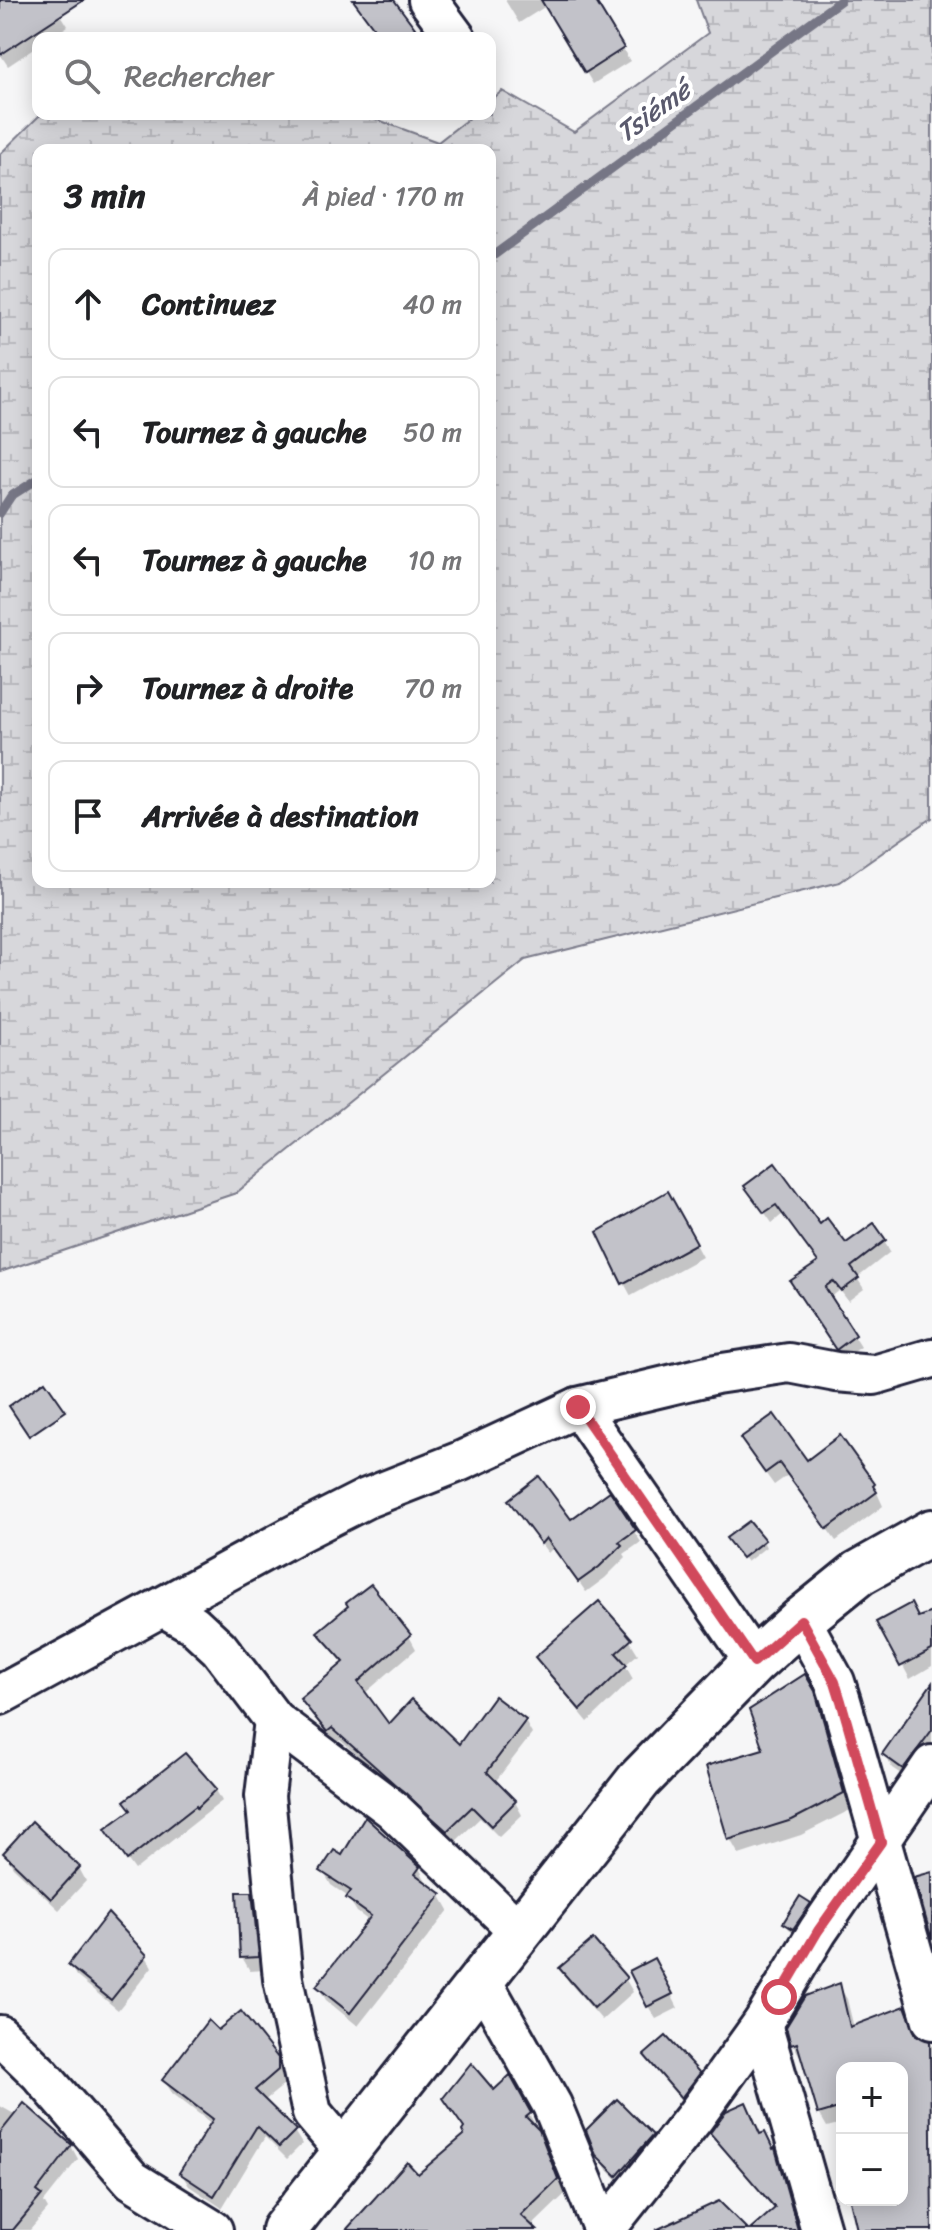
<!DOCTYPE html>
<html lang="fr">
<head>
<meta charset="utf-8">
<style>
	:root { --surface:#fff; --page:#f6f6f6; --text:#202124; --muted:#757577; --line:#e0e0e0 }
	body { margin:0; font-family:Sriracha,sans-serif; background:var(--page); color:var(--text) }
	.controls { position:absolute; right:24px; bottom:24px; display:grid; overflow:hidden; border-radius:16px; box-shadow:0 4px 20px #0003 }
	.controls button { width:72px; height:72px; display:grid; place-items:center; padding:0; border:0; border-bottom:2px solid var(--line); background:var(--surface); color:var(--text); font:40px sans-serif }
	.stop { position:absolute; width:24px; height:24px; margin:-18px; border:6px solid #d1495b; border-radius:50%; background:#fff }
	.stop.end { background:#d1495b; border-color:#fff; box-shadow:0 2px 8px #0008 }
	.list { margin:0; padding:0; list-style:none }
	h2 { display:flex; justify-content:space-between; align-items:center; height:104px; margin:0; padding:0 32px; font-size:34px }
	h2 small { font-size:26px; font-weight:400; color:var(--muted) }
	.list li { display:grid; grid-template-columns:52px 1fr auto; gap:24px; align-items:center; box-sizing:border-box; height:112px; margin:0 16px 16px; padding:0 16px; border:2px solid var(--line); border-radius:16px }
	.list b { display:block; font-size:30px; white-space:nowrap }
	.list em { font-size:26px; font-style:normal; color:var(--muted) }
	.icon { flex:none; width:44px; height:44px; fill:none; stroke:currentColor; stroke-width:2; stroke-linecap:round; stroke-linejoin:round }
	.map { position:relative; flex:none; width:932px; height:2230px; overflow:hidden }
	.search { position:absolute; background:var(--surface); box-shadow:0 4px 20px #0003; left:32px; top:32px; width:464px; height:88px; display:flex; align-items:center; gap:20px; box-sizing:border-box; padding:0 28px; border-radius:16px; color:var(--muted); font-size:30px }
	.panel { position:absolute; background:var(--surface); box-shadow:0 4px 20px #0003; left:32px; top:144px; width:464px; height:744px; border-radius:16px }
	.map>svg:first-child { display:block }
</style>
</head>
<body>
<div class="map">
<svg width="932" height="2230" viewBox="0 0 932 2230">
	<defs>
		<pattern id="wetland-marsh" width="20" height="14" patternUnits="userSpaceOnUse" patternTransform="scale(2)"><rect width="20" height="14" fill="#d7d7db"/><path d="M1 5h8M5 5V1M11 12h8M15 12V8" fill="none" stroke="#b8b8bd"/></pattern>
	</defs>
	<rect width="100%" height="100%" fill="#f6f6f7"/>
	<filter id="ink" filterUnits="userSpaceOnUse"><feTurbulence type="fractalNoise" baseFrequency=".0125" numOctaves="2"/><feDisplacementMap in="SourceGraphic" scale="16" xChannelSelector="R" yChannelSelector="G"/><feConvolveMatrix kernelMatrix="1 2 1 2 8 2 1 2 1" color-interpolation-filters="sRGB"/></filter>
	<g filter="url(#ink)">
		<!-- wetland -->
		<path fill="url(#wetland-marsh)" stroke="#7c7c8b" stroke-width="2" fill-rule="evenodd" d="M696 0H932V818L840 882 525 960 236 1193 0 1272V154L39 116 48 114H362L438 142 474 114H490V101L502 91 574 132 708 33ZM38 150H490V882H38Z"/>
		<!-- shadow -->
		<g fill="#0003">
			<polygon points="0,0 52,0 68,26 50,38 38,38 38,46 8,66 0,54"/>
			<polygon points="353,0 391,0 418,38 381,38"/>
			<polygon points="505,0 593,0 630,61 593,84 546,6 519,23"/>
			<polygon points="746,1186 819,1227 845,1245 884,1241 890,1252 857,1278 864,1289 848,1301 840,1290 830,1298 861,1347 843,1359 799,1292 820,1263 783,1214 772,1223"/>
			<polygon points="668,1194 702,1257 631,1296 624,1283"/>
			<polygon points="840,1438 874,1486 883,1506 836,1541 788,1475 774,1485 750,1452 806,1462"/>
			<polygon points="609,1494 641,1542 624,1554 626,1557 605,1578 586,1592 554,1547 548,1553 517,1511 571,1522"/>
			<polygon points="763,1541 766,1547 747,1562 732,1544"/>
			<polygon points="932,1614 932,1666 910,1679 879,1622"/>
			<polygon points="320,1632 409,1636 416,1649 364,1694 389,1727 459,1747 525,1721 532,1734 495,1782 515,1802 522,1815 499,1837 480,1818 455,1842 340,1740 336,1743 302,1699 344,1664"/>
			<polygon points="630,1641 638,1654 625,1665 633,1679 588,1722 545,1670 537,1657"/>
			<polygon points="805,1676 823,1709 852,1809 801,1835 739,1855 730,1839 765,1750"/>
			<polygon points="932,1686 932,1751 910,1780 892,1768 885,1755"/>
			<polygon points="216,1790 222,1801 135,1870 114,1841"/>
			<polygon points="5,1854 79,1868 86,1881 59,1910 13,1867"/>
			<polygon points="342,1858 419,1868 427,1883 426,1884 441,1896 449,1910 358,2026 326,2000 318,1986 369,1921 357,1912 347,1896 331,1885 323,1871"/>
			<polygon points="251,1894 259,1907 265,1970 250,1971 242,1957"/>
			<polygon points="809,1904 813,1910 797,1934 789,1929 786,1923"/>
			<polygon points="593,1941 626,1980 633,1992 602,2020 569,1982 561,1969"/>
			<polygon points="146,1956 152,1967 118,2010 76,1976 70,1965"/>
			<polygon points="661,1974 678,2008 656,2019 648,2006"/>
			<polygon points="839,1986 847,1999 854,2028 904,2009 919,2039 932,2043 932,2230 859,2230 852,2200 902,2200 902,2068 842,2068 842,2123 827,2127 819,2113 803,2057 801,2058 793,2044"/>
			<polygon points="218,2033 276,2059 284,2073 285,2084 264,2101 294,2131 302,2144 287,2159 265,2137 222,2208 189,2186 181,2173 212,2124 172,2093 164,2080"/>
			<polygon points="646,2055 698,2074 706,2087 689,2110 654,2068"/>
			<polygon points="509,2078 537,2128 535,2130 546,2147 565,2194 531,2227 534,2230 351,2230 466,2136 465,2130"/>
			<polygon points="745,2105 761,2136 782,2165 801,2230 753,2230 775,2210 721,2147 713,2133"/>
			<polygon points="0,2106 71,2146 78,2159 44,2202 48,2209 30,2230 0,2230"/>
			<polygon points="651,2136 659,2149 625,2187 606,2168 598,2154"/>
		</g>
		<g fill="none" stroke-linecap="round" stroke-linejoin="round">
			<!-- stream -->
			<g stroke="#767685" stroke-width="9">
				<polyline points="490,258 841,0"/>
				<polyline points="0,513 11,496 38,479"/>
			</g>
		</g>
		<!-- building -->
		<g fill="#c2c2c9" stroke="#22223b" stroke-width="2">
			<polygon points="0,0 84,0 0,55"/>
			<polygon points="353,0 394,0 415,28 402,38 381,38"/>
			<polygon points="541,0 595,0 624,48 585,73"/>
			<polygon points="775,1163 820,1224 827,1218 846,1243 874,1223 886,1240 851,1267 859,1278 841,1291 833,1281 825,1287 856,1335 836,1350 790,1281 818,1262 776,1205 764,1213 744,1186"/>
			<polygon points="668,1191 697,1243 622,1284 597,1232"/>
			<polygon points="45,1381 66,1411 29,1436 9,1406"/>
			<polygon points="774,1414 807,1460 840,1435 875,1484 873,1486 877,1492 827,1529 779,1463 765,1473 740,1438"/>
			<polygon points="539,1476 571,1519 610,1491 636,1530 619,1542 622,1545 599,1567 578,1582 546,1538 541,1544 508,1500"/>
			<polygon points="749,1521 765,1540 742,1558 726,1538"/>
			<polygon points="371,1584 411,1635 358,1682 389,1724 412,1699 459,1744 494,1696 526,1720 487,1772 516,1801 491,1826 472,1807 447,1831 332,1728 327,1732 300,1699 344,1662 317,1632 348,1606 346,1603"/>
			<polygon points="599,1601 632,1639 616,1653 627,1665 580,1710 535,1657"/>
			<polygon points="911,1603 918,1617 932,1612 932,1650 900,1667 876,1622"/>
			<polygon points="805,1674 815,1691 844,1793 792,1820 728,1840 706,1766 763,1749 749,1710"/>
			<polygon points="932,1683 932,1730 903,1769 882,1754"/>
			<polygon points="185,1753 217,1789 197,1808 196,1806 127,1860 105,1829 131,1810 124,1801"/>
			<polygon points="365,1817 420,1867 415,1874 442,1894 350,2013 316,1986 371,1916 346,1898 351,1891 320,1871 334,1850 342,1855"/>
			<polygon points="32,1821 80,1867 51,1899 3,1853"/>
			<polygon points="932,1872 932,1940 914,1877"/>
			<polygon points="237,1892 252,1892 259,1957 240,1958"/>
			<polygon points="800,1896 811,1903 793,1929 783,1923"/>
			<polygon points="108,1913 147,1955 111,2000 68,1965"/>
			<polygon points="593,1939 627,1978 594,2008 559,1968"/>
			<polygon points="654,1958 673,1994 647,2007 629,1971"/>
			<polygon points="840,1983 850,2027 905,2006 916,2035 930,2041 932,2230 857,2230 850,2200 902,2200 902,2068 842,2068 842,2107 818,2114 797,2043 791,2045 786,2027 805,1996"/>
			<polygon points="241,2011 278,2058 278,2070 255,2090 296,2130 279,2147 257,2126 214,2196 179,2173 213,2119 162,2080 208,2020 218,2030"/>
			<polygon points="666,2036 700,2073 681,2098 644,2055"/>
			<polygon points="471,2063 494,2090 510,2075 531,2113 526,2117 539,2130 558,2179 521,2215 537,2230 346,2230 407,2162 418,2174 464,2135 462,2131 464,2128 443,2098"/>
			<polygon points="617,2099 653,2135 617,2176 596,2155 586,2130"/>
			<polygon points="746,2102 760,2134 765,2132 773,2149 775,2148 798,2230 750,2230 775,2208 710,2133 726,2111"/>
			<polygon points="24,2103 72,2145 37,2191 42,2195 13,2230 0,2230 0,2133"/>
			<polygon points="719,2201 748,2230 656,2230"/>
		</g>
		<g fill="none" stroke-linecap="round" stroke-linejoin="round">
			<defs>
				<g id="minor">
					<polyline points="428,0 456,38"/>
					<polyline points="578,1407 754,1662"/>
					<polyline points="163,1607 193,1624 219,1648 274,1720 392,1809 518,1930"/>
					<polyline points="801,1620 835,1682 841,1701 932,2020"/>
					<polyline points="0,1695 294,1535 367,1498 461,1461 578,1407 716,1374 789,1363 836,1372 874,1375 932,1358"/>
					<polyline points="274,1720 265,1796 283,1979 312,2113 345,2152"/>
					<polyline points="481,1979 552,2105 603,2230"/>
					<polyline points="762,2024 821,2230"/>
					<polyline points="0,2035 40,2074 132,2180 213,2230"/>
					<polyline points="605,2230 694,2118 762,2024 818,1931 932,1765"/>
				</g>
				<polyline id="major" points="284,2230 639,1780 754,1662 801,1620 859,1573 932,1532"/>
			</defs>
			<!-- minor casing -->
			<use href="#minor" stroke="#22223b" stroke-width="44"/>
			<!-- major casing -->
			<use href="#major" stroke="#22223b" stroke-width="50"/>
			<!-- minor -->
			<use href="#minor" stroke="#fff" stroke-width="38"/>
			<!-- major -->
			<use href="#major" stroke="#fff" stroke-width="44"/>
		</g>
	</g>
	<g fill="none" stroke-linecap="round" stroke-linejoin="round" filter="url(#ink)">
		<!-- route -->
		<polyline stroke="#d1495b" stroke-width="10" points="578,1407 754,1662 801,1620 835,1682 841,1701 881,1842 818,1931 779,1997"/>
	</g>
	<g text-anchor="middle" dominant-baseline="central" stroke-width="8" stroke-linejoin="round" paint-order="stroke">
		<!-- water labels -->
		<g font-size="28" font-style="italic" fill="#5a5a6d" stroke="#fff">
			<text transform="translate(653 111) rotate(-36)">Tsiémé</text>
		</g>
	</g>
</svg>
<div class="controls">
<button>+</button>
<button>−</button>
</div>
<div class="stop" style="left:779px;top:1997px"></div>
<div class="stop end" style="left:578px;top:1407px"></div>
<div class="search"><svg class="icon" aria-label="search" viewBox="0 0 24 24"><circle cx="10" cy="10" r="6"/><path d="M15 15l6 6"/></svg>Rechercher</div>
<section class="panel">
<h2>3 min<small>À pied · 170 m</small></h2>
<ul class="list">
<li><svg class="icon" aria-label="ahead" viewBox="0 0 24 24"><path d="M12 20V5M6 11l6-6 6 6"/></svg><div><b>Continuez</b></div><em>40 m</em></li>
<li><svg class="icon" aria-label="left" viewBox="0 0 24 24"><path d="M17 20v-9H6M10 6l-5 5 5 5"/></svg><div><b>Tournez à gauche</b></div><em>50 m</em></li>
<li><svg class="icon" aria-label="left" viewBox="0 0 24 24"><path d="M17 20v-9H6M10 6l-5 5 5 5"/></svg><div><b>Tournez à gauche</b></div><em>10 m</em></li>
<li><svg class="icon" aria-label="right" viewBox="0 0 24 24"><path d="M7 20v-9h11M14 6l5 5-5 5"/></svg><div><b>Tournez à droite</b></div><em>70 m</em></li>
<li><svg class="icon" aria-label="arrive" viewBox="0 0 24 24"><path d="M6 21V4h12l-3 4 3 4H6"/></svg><div><b>Arrivée à destination</b></div></li>
</ul>
</section>
</div>
</body>
</html>
